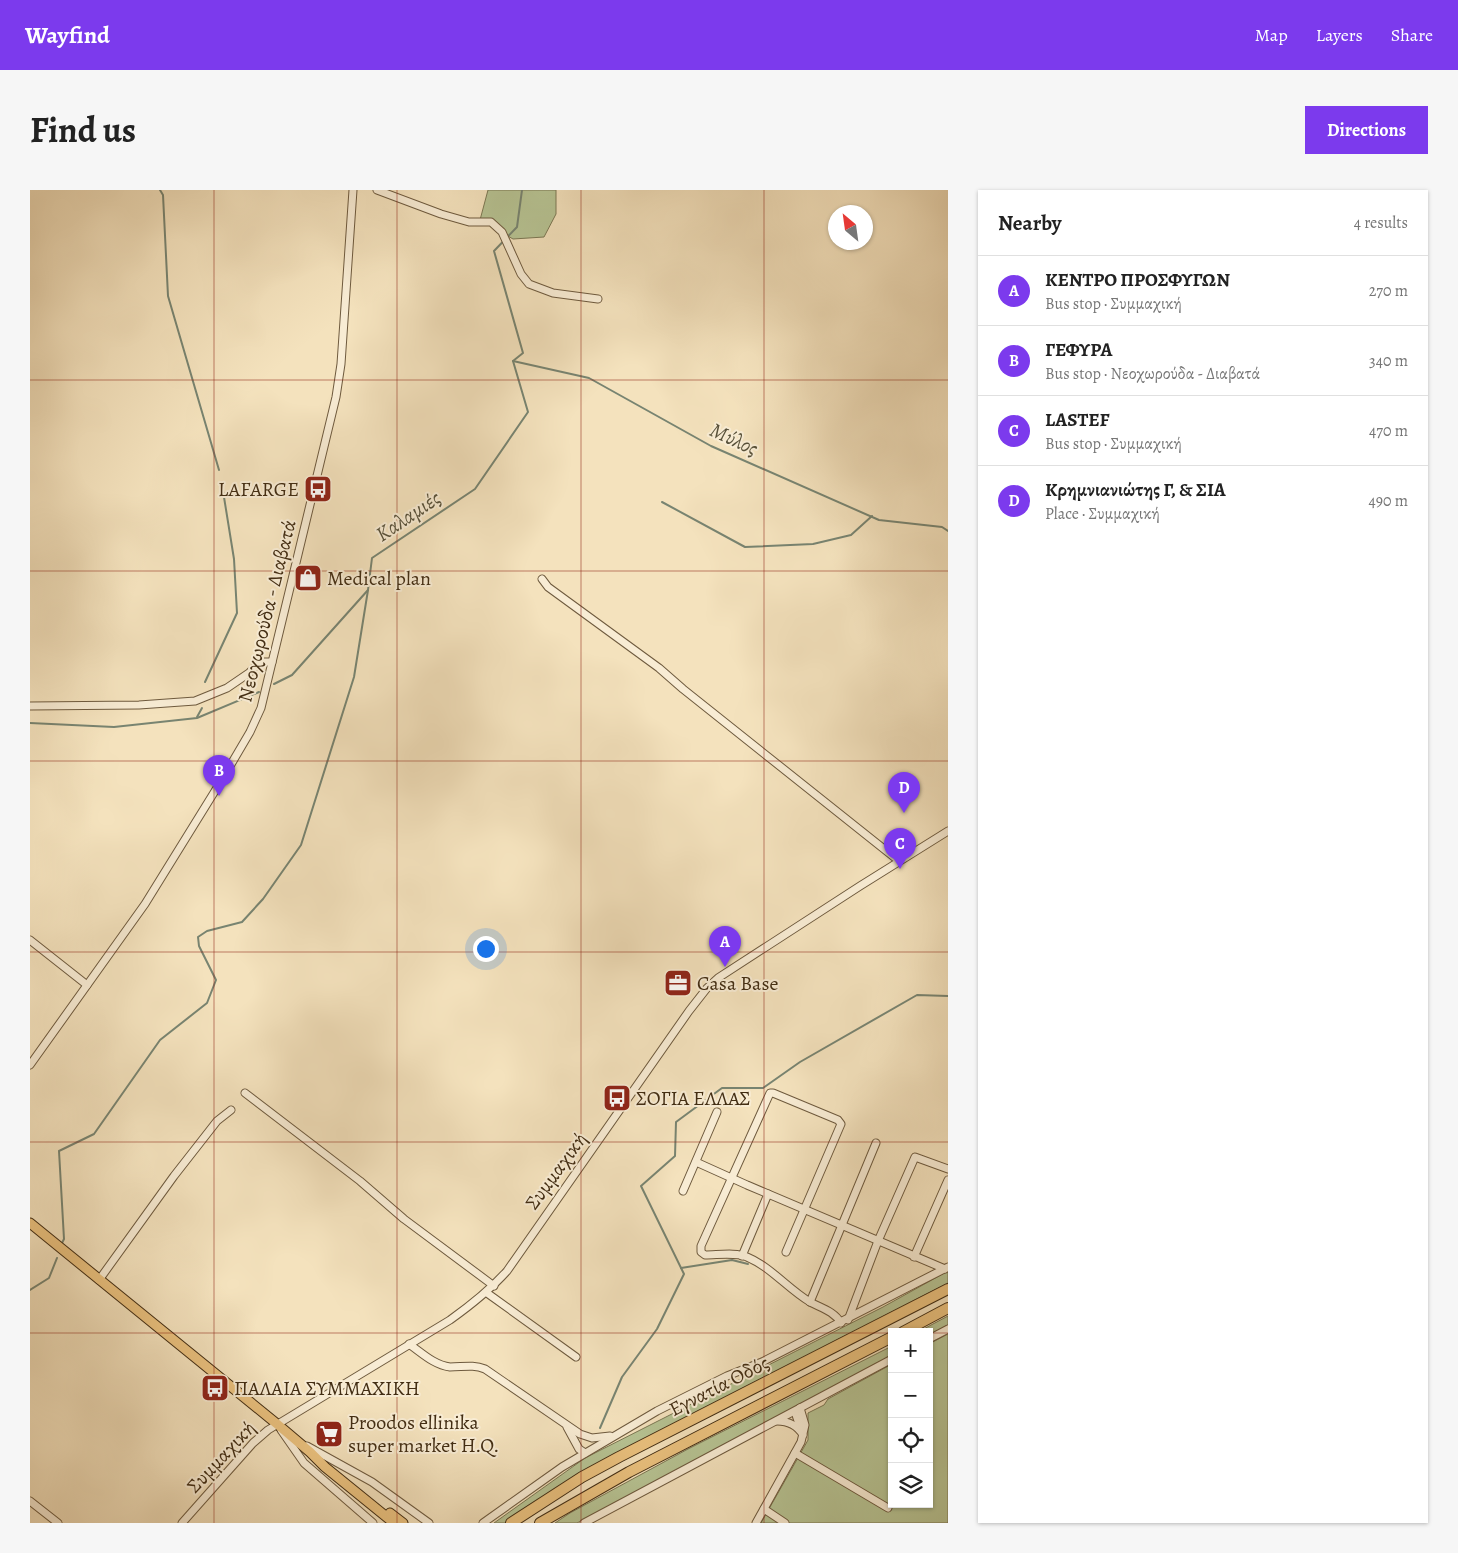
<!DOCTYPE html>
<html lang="en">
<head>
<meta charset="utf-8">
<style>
	:root { --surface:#fff; --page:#f6f6f6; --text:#222; --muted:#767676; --line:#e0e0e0; --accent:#7c3aed }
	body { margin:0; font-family:Alegreya,serif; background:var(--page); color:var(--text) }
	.controls { position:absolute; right:15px; bottom:15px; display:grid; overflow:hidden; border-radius:0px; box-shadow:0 1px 4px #0004 }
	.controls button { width:45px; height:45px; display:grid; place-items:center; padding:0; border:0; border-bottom:1px solid var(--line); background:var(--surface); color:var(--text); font:25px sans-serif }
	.compass { position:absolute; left:798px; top:15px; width:45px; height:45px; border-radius:50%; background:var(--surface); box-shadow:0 1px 4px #0004; rotate:331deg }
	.you { position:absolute; left:455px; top:758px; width:18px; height:18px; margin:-12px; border:4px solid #fff; border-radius:50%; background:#1a73e8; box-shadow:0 0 0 8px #1a73e833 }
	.badge { display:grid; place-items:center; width:32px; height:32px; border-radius:50%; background:var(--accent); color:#fff; font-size:16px; font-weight:700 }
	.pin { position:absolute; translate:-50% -41px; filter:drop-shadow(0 1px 2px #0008) }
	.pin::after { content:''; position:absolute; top:26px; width:18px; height:15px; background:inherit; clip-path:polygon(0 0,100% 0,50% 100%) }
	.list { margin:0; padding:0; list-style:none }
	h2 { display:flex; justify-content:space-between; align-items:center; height:65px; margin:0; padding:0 20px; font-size:21px }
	h2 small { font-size:16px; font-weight:400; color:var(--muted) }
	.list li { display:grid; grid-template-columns:32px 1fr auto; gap:15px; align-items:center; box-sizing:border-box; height:70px; padding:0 20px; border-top:1px solid var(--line) }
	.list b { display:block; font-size:19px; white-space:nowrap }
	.list p { margin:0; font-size:16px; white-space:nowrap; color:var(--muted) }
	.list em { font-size:16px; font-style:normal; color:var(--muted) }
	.icon { flex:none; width:28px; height:28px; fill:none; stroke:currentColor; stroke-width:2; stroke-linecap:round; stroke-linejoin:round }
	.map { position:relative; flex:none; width:918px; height:1333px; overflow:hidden; border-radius:0px }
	header { display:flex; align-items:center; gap:30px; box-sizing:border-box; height:70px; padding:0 25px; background:var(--accent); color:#fff }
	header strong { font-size:24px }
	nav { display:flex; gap:28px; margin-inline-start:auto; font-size:18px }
	.intro { display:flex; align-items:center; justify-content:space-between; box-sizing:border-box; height:120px; padding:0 30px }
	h1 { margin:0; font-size:35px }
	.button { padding:12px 22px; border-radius:0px; background:var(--accent); color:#fff; font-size:18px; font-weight:700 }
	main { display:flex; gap:30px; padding:0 30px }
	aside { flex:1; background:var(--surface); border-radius:0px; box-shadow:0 1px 4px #0004 }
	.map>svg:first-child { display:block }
</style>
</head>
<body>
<header>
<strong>Wayfind</strong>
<nav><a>Map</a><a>Layers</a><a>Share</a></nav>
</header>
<div class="intro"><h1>Find us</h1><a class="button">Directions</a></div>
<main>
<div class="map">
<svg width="918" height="1333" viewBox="0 0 918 1333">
	<rect width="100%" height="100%" fill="#f4e2bd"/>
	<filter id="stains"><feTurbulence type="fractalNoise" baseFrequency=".004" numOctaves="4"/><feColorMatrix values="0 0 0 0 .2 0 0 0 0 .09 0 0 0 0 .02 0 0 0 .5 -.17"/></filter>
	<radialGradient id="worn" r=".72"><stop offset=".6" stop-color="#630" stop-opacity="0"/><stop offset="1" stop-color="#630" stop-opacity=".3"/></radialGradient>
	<!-- green -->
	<g fill="#b7c494" stroke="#7c7854">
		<polygon points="458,0 526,0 526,24 514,47 483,49 450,30"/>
		<polygon points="918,1081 918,1093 558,1278 477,1333 464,1333 555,1268 853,1117"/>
		<polygon points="918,1126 918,1135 899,1145 899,1142 888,1142"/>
		<polygon points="918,1144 918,1333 731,1333 778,1250 778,1223 794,1215 798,1209 862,1174 862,1314 899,1314 899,1154"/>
		<polygon points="862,1156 862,1165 547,1333 525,1333 540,1323 658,1259"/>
	</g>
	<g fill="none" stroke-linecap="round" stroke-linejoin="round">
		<!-- stream -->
		<g stroke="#788471" stroke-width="2">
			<polyline points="130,0 133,5 138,106 189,280"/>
			<polyline points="483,171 559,188 681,256 849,330 912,337 918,341"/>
			<polyline points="632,312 715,357 783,354 821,345 842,326"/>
			<polyline points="175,492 207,423 204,369 193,301"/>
			<polyline points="244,494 262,485 338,400"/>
			<polyline points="167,527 172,518"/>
			<polyline points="0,533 84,537 167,528 229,502"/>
			<polyline points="31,1055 34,1049 29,961 64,944 130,850 177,813 186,790 169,756 168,747 177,741 212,732 233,709 271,655 324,487 338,400 342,368 445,299 498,222 483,171 493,163 464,61 487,37 492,0"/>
			<polyline points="651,1078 702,1070 718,1074"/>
			<polyline points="0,1100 19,1088 27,1068"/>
			<polyline points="570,1238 592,1187 627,1139 654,1084 611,996 645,966 646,932 692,898 733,898 770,872 887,805 918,806"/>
		</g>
		<defs>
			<g id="minor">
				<polyline points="347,0 411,24 439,32 461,32 472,42 491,84 499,94 523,103 568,109"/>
				<polyline points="512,389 518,397 629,478 653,499 869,671"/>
				<polyline points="0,516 109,515 165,511 197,498 219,483 228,474 234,472 242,472"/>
				<polyline points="0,750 57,795"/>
				<polyline points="0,875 115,714 193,588 220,542 231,518 306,207 311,174 323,0"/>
				<polyline points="215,903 330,991 374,1029 464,1096"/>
				<polyline points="666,972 717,995 915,1079"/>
				<polyline points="653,1001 687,922"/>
				<path d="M756 1062 811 934 808 930 743 903H740L671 1056V1062L675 1065C688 1065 706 1062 717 1067 741 1077 758 1099 780 1112 791 1118 804 1121 811 1133"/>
				<polyline points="712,1066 738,1004"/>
				<polyline points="884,1067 918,990"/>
				<polyline points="69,1090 144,986 187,931 201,920"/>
				<polyline points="457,1103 546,1167"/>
				<polyline points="780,1112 846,953"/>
				<polyline points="818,1130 848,1051 885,967 918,979"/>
				<polyline points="899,1149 918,1139"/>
				<path d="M379 1154C392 1163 404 1175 420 1177 433 1177 443 1174 455 1179L550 1244 562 1248 580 1246"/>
				<polyline points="770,1218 766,1225 771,1240"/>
				<path d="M747 1231C759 1231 767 1235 773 1245"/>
				<polyline points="537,1237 549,1259 555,1263"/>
				<polyline points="251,1240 274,1273 343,1333"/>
				<polyline points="277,1256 342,1292 399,1333"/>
				<polyline points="765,1263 858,1318"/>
				<polyline points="0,1311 28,1333"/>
				<polyline points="734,1319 755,1333"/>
				<path d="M152 1333 223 1253 238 1240 420 1130C441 1115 459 1101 477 1081L659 821 677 798 688 788 830 696 918 641"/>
				<polyline points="453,1333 532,1277 627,1221 697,1186 732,1172 918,1077"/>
				<polyline points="554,1333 862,1169"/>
				<polyline points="726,1333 771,1252 775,1235 770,1218"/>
			</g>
			<g id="major">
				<polyline points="0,1033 247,1234 280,1262 295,1277 364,1333"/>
				<polyline points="360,1323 373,1333"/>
			</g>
			<g id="highway">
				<polyline points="873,1142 918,1118"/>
				<polyline points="481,1333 552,1287 589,1267 918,1099"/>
				<polyline points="510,1333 599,1282 862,1147"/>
			</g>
		</defs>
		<!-- minor casing -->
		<use href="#minor" stroke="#6e5a3e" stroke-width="9"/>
		<!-- major casing -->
		<use href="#major" stroke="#422d13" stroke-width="11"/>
		<!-- highway casing -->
		<use href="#highway" stroke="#422d13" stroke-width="12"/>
		<!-- minor -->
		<use href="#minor" stroke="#f8ecd4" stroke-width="7"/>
		<!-- major -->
		<use href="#major" stroke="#eac17e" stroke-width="9"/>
		<!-- highway -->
		<use href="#highway" stroke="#eac17e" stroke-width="10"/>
	</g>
	<!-- grid -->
	<path fill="none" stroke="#8f2418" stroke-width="1" stroke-opacity="0.55" d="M184 0V1333M367 0V1333M551 0V1333M734 0V1333M0 190H918M0 381H918M0 571H918M0 762H918M0 952H918M0 1143H862M899 1143H918"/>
	<!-- icons -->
	<defs>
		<symbol id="bus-square" viewBox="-11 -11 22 22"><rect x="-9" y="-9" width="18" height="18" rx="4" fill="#8f2418" stroke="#f8ecd4"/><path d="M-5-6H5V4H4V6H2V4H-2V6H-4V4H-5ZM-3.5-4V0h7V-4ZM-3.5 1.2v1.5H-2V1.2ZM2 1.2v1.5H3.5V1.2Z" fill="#fff"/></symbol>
		<symbol id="shop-square" viewBox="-11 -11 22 22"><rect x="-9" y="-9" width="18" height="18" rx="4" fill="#8f2418" stroke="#f8ecd4"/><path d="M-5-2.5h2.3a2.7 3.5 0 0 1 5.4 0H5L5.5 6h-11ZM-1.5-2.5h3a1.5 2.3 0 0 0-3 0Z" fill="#fff"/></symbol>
		<symbol id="office-square" viewBox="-11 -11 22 22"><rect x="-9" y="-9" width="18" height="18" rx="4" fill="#8f2418" stroke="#f8ecd4"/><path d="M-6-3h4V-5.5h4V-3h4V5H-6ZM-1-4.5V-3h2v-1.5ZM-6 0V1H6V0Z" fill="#fff"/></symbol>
		<symbol id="supermarket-square" viewBox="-11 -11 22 22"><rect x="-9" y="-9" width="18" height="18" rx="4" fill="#8f2418" stroke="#f8ecd4"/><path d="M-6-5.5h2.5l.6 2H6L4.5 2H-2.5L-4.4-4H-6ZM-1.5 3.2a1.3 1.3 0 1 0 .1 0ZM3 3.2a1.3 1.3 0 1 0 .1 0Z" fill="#fff"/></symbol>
	</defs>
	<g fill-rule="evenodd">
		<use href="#bus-square" x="272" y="283" width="32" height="32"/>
		<use href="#shop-square" x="262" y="372" width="32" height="32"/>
		<use href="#office-square" x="632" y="777" width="32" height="32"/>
		<use href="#bus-square" x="571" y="892" width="32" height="32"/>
		<use href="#bus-square" x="169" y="1182" width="32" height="32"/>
		<use href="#supermarket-square" x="283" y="1228" width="32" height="32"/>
	</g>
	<g text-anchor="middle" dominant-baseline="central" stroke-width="4" stroke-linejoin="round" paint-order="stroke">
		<!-- poi labels -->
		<g font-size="20" fill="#422d13" stroke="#f8ecd4" text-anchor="start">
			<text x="269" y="299" text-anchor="end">LAFARGE</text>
			<text x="297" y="388">Medical plan</text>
			<text x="667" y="793">Casa Base</text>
			<text x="606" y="908">ΣΟΓΙΑ ΕΛΛΑΣ</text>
			<text x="204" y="1198">ΠΑΛΑΙΑ ΣΥΜΜΑΧΙΚΗ</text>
			<text x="318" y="1232">Proodos ellinika<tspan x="318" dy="23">super market H.Q.</tspan></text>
		</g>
		<!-- street labels -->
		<g font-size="20" fill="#422d13" stroke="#f8ecd4">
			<text transform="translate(237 421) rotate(-76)">Νεοχωρούδα - Διαβατά</text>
			<text transform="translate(526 981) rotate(-54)">Συμμαχική</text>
			<text transform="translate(689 1196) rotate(-27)">Εγνατία Οδός</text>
			<text transform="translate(191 1267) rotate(-47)">Συμμαχική</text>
		</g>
		<!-- water labels -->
		<g font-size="21" font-style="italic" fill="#58513a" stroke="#f8ecd4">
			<text transform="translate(704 249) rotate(25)">Μύλος</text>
			<text transform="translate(378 326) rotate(-34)">Καλαμιές</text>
		</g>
	</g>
	<rect width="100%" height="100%" filter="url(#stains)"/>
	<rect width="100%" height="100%" fill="url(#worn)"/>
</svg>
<div class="controls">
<button>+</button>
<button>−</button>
<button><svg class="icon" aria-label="locate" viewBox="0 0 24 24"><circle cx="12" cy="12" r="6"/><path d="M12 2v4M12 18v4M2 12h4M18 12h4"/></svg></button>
<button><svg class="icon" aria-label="layers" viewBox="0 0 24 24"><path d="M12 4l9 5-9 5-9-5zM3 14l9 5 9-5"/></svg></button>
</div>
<svg class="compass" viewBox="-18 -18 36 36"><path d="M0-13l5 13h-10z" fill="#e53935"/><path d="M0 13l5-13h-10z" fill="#767676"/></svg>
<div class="you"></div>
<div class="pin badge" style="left:695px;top:777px">A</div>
<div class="pin badge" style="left:189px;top:606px">B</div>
<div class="pin badge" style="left:870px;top:679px">C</div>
<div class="pin badge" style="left:874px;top:623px">D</div>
</div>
<aside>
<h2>Nearby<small>4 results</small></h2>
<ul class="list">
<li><span class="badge">A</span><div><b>ΚΕΝΤΡΟ ΠΡΟΣΦΥΓΩΝ</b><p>Bus stop · Συμμαχική</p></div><em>270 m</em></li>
<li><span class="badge">B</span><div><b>ΓΕΦΥΡΑ</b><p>Bus stop · Νεοχωρούδα - Διαβατά</p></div><em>340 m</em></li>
<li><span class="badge">C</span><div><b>LASTEF</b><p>Bus stop · Συμμαχική</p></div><em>470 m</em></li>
<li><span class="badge">D</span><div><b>Κρημνιανιώτης Γ, &amp; ΣΙΑ</b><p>Place · Συμμαχική</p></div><em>490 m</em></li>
</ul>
</aside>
</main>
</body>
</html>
